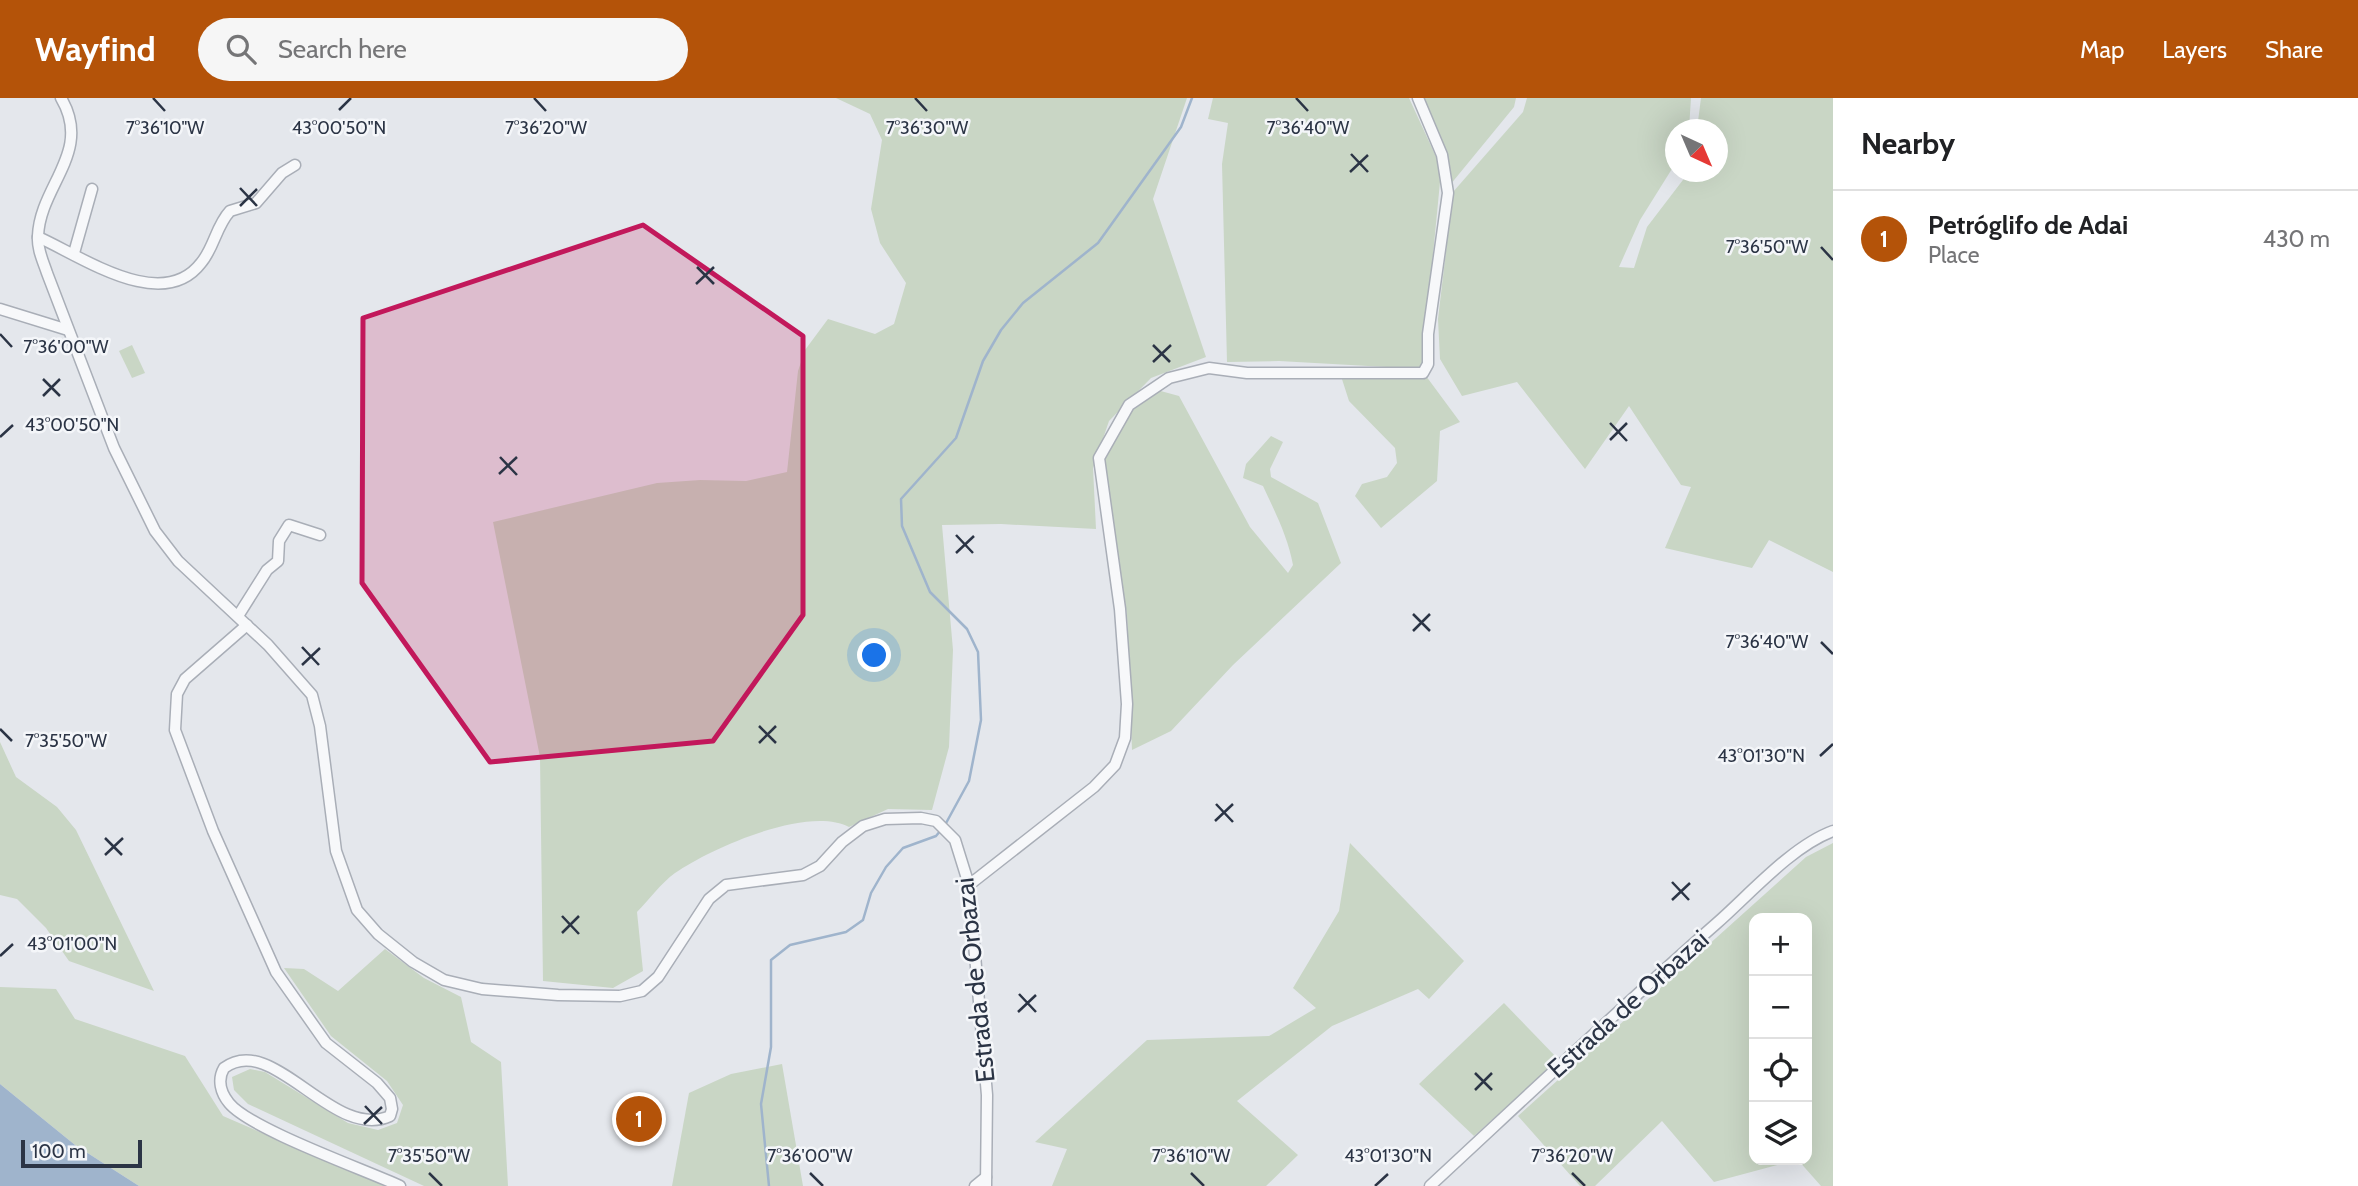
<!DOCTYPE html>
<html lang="en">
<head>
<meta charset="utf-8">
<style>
	:root { --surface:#fff; --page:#f6f6f6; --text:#202124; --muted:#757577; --line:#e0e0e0; --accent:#b45309 }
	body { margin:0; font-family:Cabin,sans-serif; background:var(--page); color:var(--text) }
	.controls { position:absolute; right:21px; bottom:21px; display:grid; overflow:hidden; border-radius:14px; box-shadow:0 7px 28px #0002 }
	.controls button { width:63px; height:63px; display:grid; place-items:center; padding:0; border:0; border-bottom:2px solid var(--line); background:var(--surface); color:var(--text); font:35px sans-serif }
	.compass { position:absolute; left:1665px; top:21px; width:63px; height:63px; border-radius:50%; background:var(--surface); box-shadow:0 7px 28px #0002; rotate:136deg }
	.scale { position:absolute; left:21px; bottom:18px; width:121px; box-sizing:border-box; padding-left:7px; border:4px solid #2b3445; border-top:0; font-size:19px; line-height:24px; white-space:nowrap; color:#2b3445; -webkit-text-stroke:5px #f4f6f9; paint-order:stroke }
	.you { position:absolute; left:875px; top:558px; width:24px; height:24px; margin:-18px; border:5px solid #fff; border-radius:50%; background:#1a73e8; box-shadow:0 0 0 10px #1a73e833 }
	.badge { display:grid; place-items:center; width:46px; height:46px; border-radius:50%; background:var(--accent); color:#fff; font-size:23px; font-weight:700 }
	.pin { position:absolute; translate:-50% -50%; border:4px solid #fff; box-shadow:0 2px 7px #0006 }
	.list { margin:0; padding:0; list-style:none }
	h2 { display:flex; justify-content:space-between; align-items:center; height:91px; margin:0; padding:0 28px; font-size:30px }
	h2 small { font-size:23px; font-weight:400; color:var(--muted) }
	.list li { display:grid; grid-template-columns:46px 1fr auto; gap:21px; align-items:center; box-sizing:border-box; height:98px; padding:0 28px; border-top:2px solid var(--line) }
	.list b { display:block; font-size:26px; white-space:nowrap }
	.list p { margin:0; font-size:23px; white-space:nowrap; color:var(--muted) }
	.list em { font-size:23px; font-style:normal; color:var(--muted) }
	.icon { flex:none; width:38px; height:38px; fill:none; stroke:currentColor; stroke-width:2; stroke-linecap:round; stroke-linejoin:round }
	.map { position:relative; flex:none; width:1833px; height:1088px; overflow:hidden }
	header { display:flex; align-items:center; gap:42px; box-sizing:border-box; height:98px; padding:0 35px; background:var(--accent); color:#fff }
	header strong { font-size:33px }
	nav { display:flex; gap:38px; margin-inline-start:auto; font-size:24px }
	.search { width:490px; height:63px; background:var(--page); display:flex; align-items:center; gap:18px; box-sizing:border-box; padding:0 24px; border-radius:38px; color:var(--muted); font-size:26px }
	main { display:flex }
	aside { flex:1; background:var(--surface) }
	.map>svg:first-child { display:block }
</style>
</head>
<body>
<header>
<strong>Wayfind</strong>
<div class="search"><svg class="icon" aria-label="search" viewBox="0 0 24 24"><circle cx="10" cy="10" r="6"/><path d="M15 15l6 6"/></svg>Search here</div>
<nav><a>Map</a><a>Layers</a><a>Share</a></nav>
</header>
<main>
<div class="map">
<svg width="1833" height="1088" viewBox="0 0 1833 1088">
	<rect width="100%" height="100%" fill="#e4e7ec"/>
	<!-- green -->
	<g fill="#c9d6c5">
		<path d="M836 0H1187L1153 101 1206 259 1151 280 1109 323 1093 370 1096 431 1001 426 942 427 953 552 949 649 932 712 888 711 849 729C808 707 711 750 675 775 661 785 649 802 637 814L643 873 613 890 543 883 540 659 493 424 657 385 700 382 746 383 787 374 798 273 805 252 828 221 875 236 894 226 906 185 880 145 871 111 882 42 870 16Z"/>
		<polygon points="1213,0 1409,0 1438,63 1440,84 1422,271 1279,263 1227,264 1222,66 1228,25 1208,21"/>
		<polygon points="1422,0 1516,0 1514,9 1450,87 1451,74"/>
		<polygon points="1527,0 1691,0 1689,31 1675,32 1675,66 1640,122 1619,169 1634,170 1647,129 1689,74 1717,74 1717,32 1697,31 1701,0 1833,0 1833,474 1769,442 1752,470 1665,450 1691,389 1681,387 1629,308 1585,371 1517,284 1462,298 1440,261 1438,221 1453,94 1523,14"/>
		<polygon points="132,247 145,275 132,280 119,253"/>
		<polygon points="1341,278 1426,278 1460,324 1440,333 1437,383 1381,430 1355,398 1362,386 1387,379 1397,365 1395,350 1349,303"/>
		<path d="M1157 292 1179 298 1250 429 1288 475 1293 467C1288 439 1275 414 1263 388L1243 380 1246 366 1271 338 1283 344 1270 371 1271 379 1318 405 1341 465 1233 567 1171 633 1132 652 1127 517 1103 354 1127 312Z"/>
		<polygon points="0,644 16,679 57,709 76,732 154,893 69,863 46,830 17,801 0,797"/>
		<polygon points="1350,745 1464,863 1429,901 1418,891 1332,928 1237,1003 1298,1057 1266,1088 1052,1088 1067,1051 1035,1044 1147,942 1269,938 1316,910 1293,890 1339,813"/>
		<polygon points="1833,745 1833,1088 1821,1088 1798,1062 1807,1062 1807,820 1754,820 1754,1062 1796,1062 1714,1084 1662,1023 1595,1088 1580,1088 1518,1018 1806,759"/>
		<polygon points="385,851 424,880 461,899 471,944 501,964 508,1088 424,1088 248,1006 234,992 232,979 250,971 265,974 348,1025 378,1032 397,1025 403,1007 387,983 331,938 284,870 304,871 338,893"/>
		<polygon points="0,889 56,891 75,921 185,958 223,1018 385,1088 139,1088 75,1047 0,986"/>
		<polygon points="1504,905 1559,962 1474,1038 1419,986"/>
		<polygon points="782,966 803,1088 672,1088 689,995 731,976"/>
	</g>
	<!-- water -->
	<polygon fill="#9fb4cc" points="0,986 75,1047 139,1088 0,1088"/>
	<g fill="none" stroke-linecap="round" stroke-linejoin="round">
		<!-- stream -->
		<g stroke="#9fb4cc" stroke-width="2.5">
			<polyline points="945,727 969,683 981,622 978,554 967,531 930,494 902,428 901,401 956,340 983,263 1001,232 1023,205 1098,145 1181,29 1192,0"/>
			<polyline points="769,1088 761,1006 771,949 771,862 790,847 846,834 863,822 871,795 886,769 903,750 936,738 941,732"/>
		</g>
		<defs>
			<g id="minor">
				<path d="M61 0C93 54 40 87 38 138 37 151 43 163 47 175L114 350 155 433 178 463 268 547 312 597 320 628 336 753 357 812 378 836 413 864 444 882 482 891 558 897 620 898 642 893 658 879 709 801 726 787 803 777 820 768 842 744 863 728 885 721 921 720 936 723 955 742 969 787 987 997 986 1088"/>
				<path d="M38 139C81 158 162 216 201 165 214 150 216 128 230 113L256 105 282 75 295 67"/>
				<polyline points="74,155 92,91"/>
				<polyline points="0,211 68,232"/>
				<polyline points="238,518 267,472 278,463 279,443 289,427 320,437"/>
				<path d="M247 527 185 581 177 596 175 632 213 733 276 874 326 945 377 985 390 1000 392 1011 390 1018C333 1044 273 933 224 970 217 982 221 995 229 1005 250 1031 363 1071 400 1088"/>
				<polyline points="969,787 1094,689 1115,667 1125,640 1127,606 1120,511 1099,360 1129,307 1169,280 1209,270 1247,275 1423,275 1428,266 1428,236 1448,95 1442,57 1418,0"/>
				<polyline points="975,1088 986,1079"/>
				<path d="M1430 1088C1525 1000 1619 911 1717 825 1750 796 1792 748 1833 733"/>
			</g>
		</defs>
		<!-- minor casing -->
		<use href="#minor" stroke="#a9aeb7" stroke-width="13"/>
		<!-- minor -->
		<use href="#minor" stroke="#f7f8fa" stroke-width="10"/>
	</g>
	<!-- marked area -->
	<path fill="#c2185b" fill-opacity="0.2" stroke="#c2185b" stroke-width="5" stroke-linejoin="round" d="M643 127 803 238V517L713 643 490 664 362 485 363 220Z"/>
	<!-- ticks -->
	<path fill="none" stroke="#2b3445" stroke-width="2.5" d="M153 0 165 13M534 0 546 13M915 0 927 13M1296 0 1308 13M339 12 351 0M1351 56 1368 74M1350 74 1368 57M240 90 257 108M240 108 257 91M1821 149 1833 162M697 169 714 186M696 186 714 169M0 236 12 249M1153 247 1170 264M1153 264 1171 247M43 281 60 298M43 298 60 281M1610 325 1627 343M0 339 13 327M1610 342 1627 325M500 359 517 377M499 376 517 359M956 437 973 455M956 455 974 438M1413 516 1430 533M1413 533 1430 516M1821 544 1833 556M302 549 319 567M302 567 320 550M759 628 776 645M0 631 12 643M759 645 776 628M1820 658 1833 646M1216 706 1233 724M1215 723 1233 706M105 740 122 757M105 757 123 740M1672 784 1689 802M1672 802 1690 785M562 818 579 836M562 835 579 818M0 858 13 846M1019 896 1036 914M1018 914 1036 897M1475 975 1492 992M1475 992 1492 975M365 1008 382 1026M364 1026 382 1009M429 1075 442 1088M810 1075 823 1088M1191 1075 1204 1088M1572 1075 1585 1088M1375 1088 1388 1076"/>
	<g text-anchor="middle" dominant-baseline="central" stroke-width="5" stroke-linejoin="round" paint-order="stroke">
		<!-- street labels -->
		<g font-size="26" fill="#2b3445" stroke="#f4f6f9">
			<text transform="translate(975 882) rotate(-96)">Estrada de Orbazai</text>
			<text transform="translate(1628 906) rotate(-42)">Estrada de Orbazai</text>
		</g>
	</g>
	<g font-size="18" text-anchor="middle" fill="#2b3445" stroke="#f4f6f9" stroke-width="5" stroke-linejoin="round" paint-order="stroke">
		<text x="339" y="36">43°00'50"N</text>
		<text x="165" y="36">7°36'10"W</text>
		<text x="546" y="36">7°36'20"W</text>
		<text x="927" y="36">7°36'30"W</text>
		<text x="1308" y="36">7°36'40"W</text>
		<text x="1767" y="155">7°36'50"W</text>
		<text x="66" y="255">7°36'00"W</text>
		<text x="72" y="333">43°00'50"N</text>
		<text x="1767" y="550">7°36'40"W</text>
		<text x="66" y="649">7°35'50"W</text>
		<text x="1761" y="664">43°01'30"N</text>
		<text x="72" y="852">43°01'00"N</text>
		<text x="429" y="1064">7°35'50"W</text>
		<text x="810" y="1064">7°36'00"W</text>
		<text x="1191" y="1064">7°36'10"W</text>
		<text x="1572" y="1064">7°36'20"W</text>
		<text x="1388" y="1064">43°01'30"N</text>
	</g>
</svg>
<div class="controls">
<button>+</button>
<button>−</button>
<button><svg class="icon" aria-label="locate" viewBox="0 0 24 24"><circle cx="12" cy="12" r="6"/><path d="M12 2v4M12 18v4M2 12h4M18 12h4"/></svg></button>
<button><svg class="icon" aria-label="layers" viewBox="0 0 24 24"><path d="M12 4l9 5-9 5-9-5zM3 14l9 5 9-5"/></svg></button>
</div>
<svg class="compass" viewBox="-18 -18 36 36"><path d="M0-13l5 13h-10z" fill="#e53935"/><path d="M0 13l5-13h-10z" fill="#757577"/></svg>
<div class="scale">100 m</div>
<div class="you"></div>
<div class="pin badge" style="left:639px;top:1021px">1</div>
</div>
<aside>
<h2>Nearby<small></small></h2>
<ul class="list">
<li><span class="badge">1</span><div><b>Petróglifo de Adai</b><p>Place</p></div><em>430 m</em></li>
</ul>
</aside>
</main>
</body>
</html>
